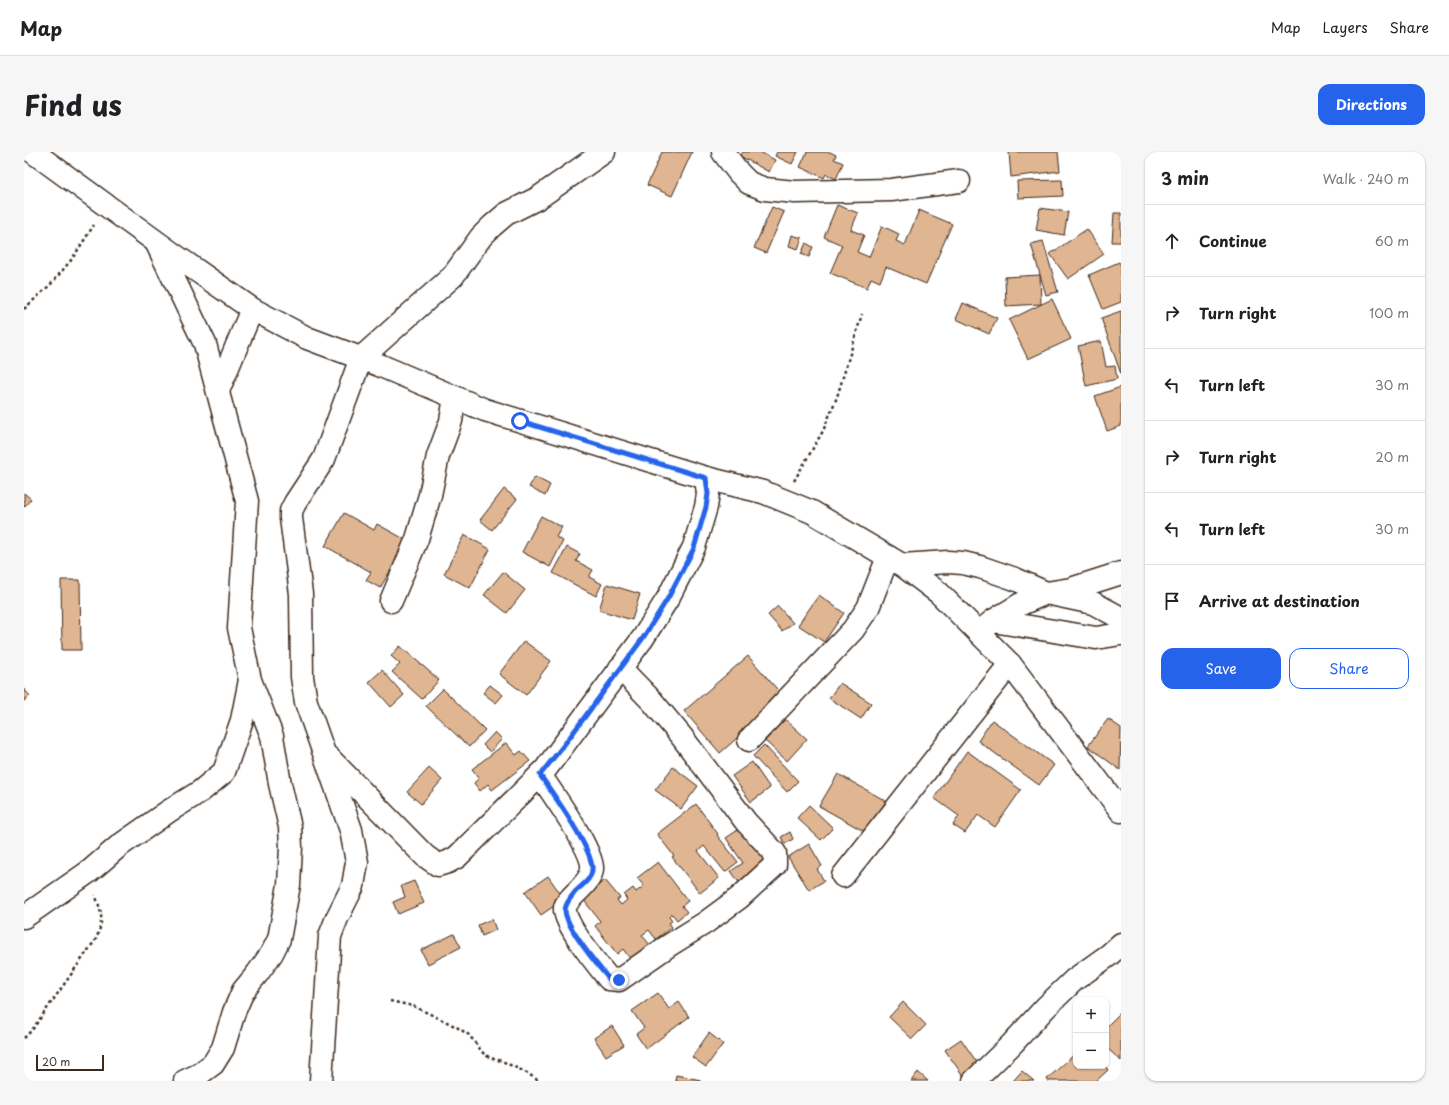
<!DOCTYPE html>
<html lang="en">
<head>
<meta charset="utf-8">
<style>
	:root { --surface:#fff; --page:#f6f6f6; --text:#202124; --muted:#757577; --line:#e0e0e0; --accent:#2563eb }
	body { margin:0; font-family:"Playpen Sans",sans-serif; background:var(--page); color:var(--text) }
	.controls { position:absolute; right:12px; bottom:12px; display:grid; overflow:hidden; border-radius:8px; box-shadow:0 1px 3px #0004 }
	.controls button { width:36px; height:36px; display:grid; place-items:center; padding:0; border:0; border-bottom:1px solid var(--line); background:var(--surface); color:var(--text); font:20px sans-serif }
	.scale { position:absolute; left:12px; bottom:10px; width:68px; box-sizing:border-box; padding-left:4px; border:2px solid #3b2a1e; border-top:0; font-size:11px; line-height:14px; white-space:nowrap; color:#3b2a1e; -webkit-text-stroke:3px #fff; paint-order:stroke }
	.stop { position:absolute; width:12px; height:12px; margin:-9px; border:3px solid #2563eb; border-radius:50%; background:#fff }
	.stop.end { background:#2563eb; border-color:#fff; box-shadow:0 1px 4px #0008 }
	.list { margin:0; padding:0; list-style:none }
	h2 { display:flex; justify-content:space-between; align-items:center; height:52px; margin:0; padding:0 16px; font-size:17px }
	h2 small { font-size:13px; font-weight:400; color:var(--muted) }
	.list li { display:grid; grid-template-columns:26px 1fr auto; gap:12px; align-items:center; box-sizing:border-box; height:72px; padding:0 16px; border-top:1px solid var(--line) }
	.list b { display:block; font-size:15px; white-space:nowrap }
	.list em { font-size:13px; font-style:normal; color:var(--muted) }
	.actions { display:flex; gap:8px; padding:12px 16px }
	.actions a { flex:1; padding:9px 0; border:1px solid var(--accent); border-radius:12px; text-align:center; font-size:14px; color:var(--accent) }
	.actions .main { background:var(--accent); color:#fff }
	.icon { flex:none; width:22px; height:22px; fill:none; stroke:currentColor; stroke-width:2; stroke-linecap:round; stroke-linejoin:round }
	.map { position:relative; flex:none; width:1097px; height:929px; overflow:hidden; border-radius:12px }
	header { display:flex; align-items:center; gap:24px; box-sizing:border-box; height:56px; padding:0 20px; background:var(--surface); border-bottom:1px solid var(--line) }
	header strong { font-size:19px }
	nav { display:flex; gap:22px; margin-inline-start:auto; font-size:14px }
	.intro { display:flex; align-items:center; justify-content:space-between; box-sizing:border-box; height:96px; padding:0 24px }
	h1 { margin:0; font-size:28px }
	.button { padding:10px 18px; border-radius:12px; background:var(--accent); color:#fff; font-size:14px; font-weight:700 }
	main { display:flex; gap:24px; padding:0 24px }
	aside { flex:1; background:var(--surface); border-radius:12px; box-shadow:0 1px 3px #0004 }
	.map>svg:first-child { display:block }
</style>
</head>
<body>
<header>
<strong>Map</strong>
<nav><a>Map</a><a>Layers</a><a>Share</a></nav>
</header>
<div class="intro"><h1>Find us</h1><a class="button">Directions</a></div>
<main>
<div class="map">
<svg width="1097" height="929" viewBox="0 0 1097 929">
	<rect width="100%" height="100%" fill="#fff"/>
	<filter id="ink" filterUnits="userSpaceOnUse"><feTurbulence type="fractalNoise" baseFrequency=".025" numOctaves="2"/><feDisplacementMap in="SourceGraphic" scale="8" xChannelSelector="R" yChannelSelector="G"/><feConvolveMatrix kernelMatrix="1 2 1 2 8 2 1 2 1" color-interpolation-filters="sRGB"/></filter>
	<g filter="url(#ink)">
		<!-- building -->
		<g fill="#e0b591" stroke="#3b2a1e">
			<polygon points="638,0 668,0 648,44 623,33"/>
			<polygon points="719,0 736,0 751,8 745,20 716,4"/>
			<polygon points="753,0 774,0 768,12 751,4"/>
			<polygon points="783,0 806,0 812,3 810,7 819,11 812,27 802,22 800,26 776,15"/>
			<polygon points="985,0 1034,0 1036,19 987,25"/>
			<polygon points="1038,28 1039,44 994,46 993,29"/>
			<polygon points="813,53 834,61 827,78 840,83 833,100 845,105 858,74 875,82 872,89 881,93 895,58 928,72 902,132 862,115 856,130 847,126 843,136 806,121 818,93 800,85"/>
			<polygon points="748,55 760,60 742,101 730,96"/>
			<polygon points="1016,56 1044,60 1040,83 1012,78"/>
			<polygon points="1090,61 1097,61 1097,90 1088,90"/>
			<polygon points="1063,77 1080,102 1044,127 1026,102"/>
			<polygon points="768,83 778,86 774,97 765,94"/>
			<polygon points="1019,89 1034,140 1022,143 1007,92"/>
			<polygon points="782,91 789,95 785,105 777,102"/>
			<polygon points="1095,110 1097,114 1097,150 1079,157 1065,123"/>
			<polygon points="1016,123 1017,152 982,154 981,125"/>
			<polygon points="1028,147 1047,187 1004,207 985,168"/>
			<polygon points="939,151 973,166 965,182 932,167"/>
			<polygon points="1097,159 1097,222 1077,166"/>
			<polygon points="1077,189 1082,215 1091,214 1093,227 1062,234 1054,194"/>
			<polygon points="1097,235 1097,274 1083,279 1071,244"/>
			<polygon points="511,325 526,333 521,344 505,335"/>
			<polygon points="480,337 493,347 468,378 456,368"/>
			<polygon points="0,341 7,347 0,355"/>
			<polygon points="320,361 350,378 353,372 384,389 356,436 342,428 347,420 301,394"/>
			<polygon points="517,364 538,375 532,385 539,389 526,415 498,400"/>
			<polygon points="440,383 466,397 446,436 420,422"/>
			<polygon points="543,395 556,402 552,409 569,418 565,425 578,432 572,444 529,421"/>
			<polygon points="479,420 501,438 483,461 460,443"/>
			<polygon points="37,428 56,428 57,498 38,498"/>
			<polygon points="583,432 616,442 608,468 575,458"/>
			<polygon points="795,443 820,461 800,490 774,473"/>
			<polygon points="754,454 769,471 758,479 744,463"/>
			<polygon points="500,489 527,509 502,543 475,522"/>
			<polygon points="376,494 415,528 398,547 368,520 376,512 367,504"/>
			<polygon points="724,504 760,545 696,601 660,559"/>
			<polygon points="358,518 380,543 367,555 345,530"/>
			<polygon points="816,531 847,551 837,567 805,546"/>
			<polygon points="466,533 479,543 472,551 459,541"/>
			<polygon points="0,537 6,544 0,549"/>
			<polygon points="419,537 461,578 445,595 402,554"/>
			<polygon points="761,567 783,587 763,609 741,589"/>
			<polygon points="1084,567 1097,576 1096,618 1064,594"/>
			<polygon points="968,568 1030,613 1015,633 954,589"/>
			<polygon points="471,580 478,587 466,600 459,593"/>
			<polygon points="482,591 492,603 497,599 506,609 468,638 464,632 456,639 450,631 455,626 448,617"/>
			<polygon points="740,593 774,629 763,640 729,604"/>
			<polygon points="943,599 997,638 971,675 954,663 941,681 929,673 935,664 910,646"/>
			<polygon points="728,610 746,636 727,650 708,624"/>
			<polygon points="649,615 674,634 657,657 631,638"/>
			<polygon points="405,616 418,628 397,652 383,640"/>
			<polygon points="814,622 862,649 843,681 795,654"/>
			<polygon points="672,652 694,682 693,683 714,710 701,720 680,694 674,699 695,726 676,741 648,705 650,704 633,682"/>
			<polygon points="785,653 809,676 797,688 773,666"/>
			<polygon points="720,674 746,712 716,732 707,719 719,711 702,686"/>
			<polygon points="766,680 769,687 761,692 757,685"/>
			<polygon points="785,692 798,714 793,717 800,729 785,738 764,705"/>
			<polygon points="634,710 664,749 658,754 663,760 653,768 648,762 645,765 648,769 645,771 648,775 632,787 625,778 618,783 626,793 607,808 599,797 593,802 571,774 576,769 558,746 581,728 596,746 593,748 597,753 603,748 600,743 609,736 612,740 620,734 613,726"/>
			<polygon points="524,724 540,747 517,763 501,740"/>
			<polygon points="390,729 400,751 374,762 369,750 381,745 377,734"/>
			<polygon points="468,767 472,778 458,784 454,773"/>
			<polygon points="430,782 437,795 404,812 397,798"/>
			<polygon points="634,841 645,857 655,850 665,865 622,897 612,882 620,876 608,859"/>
			<polygon points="879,850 902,873 888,887 865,865"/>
			<polygon points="1097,860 1097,909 1082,895 1082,875"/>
			<polygon points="588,874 600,893 582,904 570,886"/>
			<polygon points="685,881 699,892 682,915 668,905"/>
			<polygon points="937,887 958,918 942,928 921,898"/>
			<polygon points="1052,901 1052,914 1081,914 1084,918 1072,929 1024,929 1023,927"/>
			<polygon points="998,919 1010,929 989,929"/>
			<polygon points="894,920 904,929 887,929"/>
			<polygon points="652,923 677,928 676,929 651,929"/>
		</g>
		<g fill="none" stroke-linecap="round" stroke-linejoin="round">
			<defs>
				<g id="minor">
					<polyline points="9,0 149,102 228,157 283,186 355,213 461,258 682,326 739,340 788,360 878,413 915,441 986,512 1097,659"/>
					<polyline points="699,0 715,21 725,31 741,37 771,40 867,38 935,29"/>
					<polyline points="133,92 181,192 223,349 215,476 226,528 248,584 256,632 266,675 267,695 265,733 255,787 248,801 233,822 219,839 210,860 199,896 189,912 174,923 161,929"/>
					<polyline points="194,239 228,157"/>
					<polyline points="878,413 924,410 939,411 956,415 991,427 1022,441 1069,451 1097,466"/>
					<polyline points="367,449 393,387 406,343 414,304 427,269 431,245"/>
					<polyline points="969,469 1072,486 1097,482"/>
					<polyline points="955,480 969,469 997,452 1022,441 1047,437 1097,421"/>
					<polyline points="725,588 829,478 844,456 864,405"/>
					<polyline points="305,606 401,704 414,713 424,710 433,705 521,618 619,486 644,446 670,395 682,355 684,342 682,326"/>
					<path d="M516 623C527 639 570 700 568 717 567 729 554 738 547 746 544 749 541 753 541 756 538 770 576 816 585 827L595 828 644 794 681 771 715 746 751 713V701L722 670 658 585 628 549 596 516"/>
					<polyline points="819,724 986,512"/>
					<polyline points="0,765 66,719 95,694 145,659 177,639 200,620 218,568 226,528"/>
					<polyline points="297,929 306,784 313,766 329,734 333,710 327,678 282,550 278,525 277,442 267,366 267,359 271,351 300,307 337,206 429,124 457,85 468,74 482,62 514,46 580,0"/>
					<polyline points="950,929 987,893 1022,855 1050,828 1085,803 1097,792"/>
				</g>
			</defs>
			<!-- minor casing -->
			<use href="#minor" stroke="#3b2a1e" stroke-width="25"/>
			<!-- path -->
			<g stroke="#3b2a1e" stroke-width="2.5" stroke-dasharray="3 3" stroke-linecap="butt">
				<polyline points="0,157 27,132 48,107 70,73"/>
				<polyline points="770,329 799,279 813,245 838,162"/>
				<polyline points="366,849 389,854 431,874 445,883 459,901 466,906 478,909 503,921 515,929"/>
				<path d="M0 886 8 878 72 787C80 769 78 760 71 743"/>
			</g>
			<!-- minor -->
			<use href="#minor" stroke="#fff" stroke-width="22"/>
		</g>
	</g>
	<g fill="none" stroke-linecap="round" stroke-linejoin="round" filter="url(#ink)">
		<!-- route -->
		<path stroke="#2563eb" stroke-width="5" d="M496 269 682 326 684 342 682 355 670 396 644 446 619 486 543 589 516 623C529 642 568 696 568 716 569 726 558 733 551 740 547 745 541 752 541 758 541 774 574 814 585 827L595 828"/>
	</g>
</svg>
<div class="controls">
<button>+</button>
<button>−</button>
</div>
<div class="scale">20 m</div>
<div class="stop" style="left:496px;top:269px"></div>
<div class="stop end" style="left:595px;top:828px"></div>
</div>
<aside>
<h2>3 min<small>Walk · 240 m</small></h2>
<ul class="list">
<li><svg class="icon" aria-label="ahead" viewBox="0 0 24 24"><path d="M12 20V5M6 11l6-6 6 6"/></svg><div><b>Continue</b></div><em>60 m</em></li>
<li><svg class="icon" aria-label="right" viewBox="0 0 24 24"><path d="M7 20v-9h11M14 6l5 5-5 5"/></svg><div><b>Turn right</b></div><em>100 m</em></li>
<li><svg class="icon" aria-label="left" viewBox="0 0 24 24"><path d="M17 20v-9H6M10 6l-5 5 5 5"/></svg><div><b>Turn left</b></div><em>30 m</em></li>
<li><svg class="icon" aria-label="right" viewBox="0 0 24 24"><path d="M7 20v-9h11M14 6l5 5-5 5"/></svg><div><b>Turn right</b></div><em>20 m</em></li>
<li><svg class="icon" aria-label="left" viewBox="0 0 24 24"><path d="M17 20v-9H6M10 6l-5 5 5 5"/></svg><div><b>Turn left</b></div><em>30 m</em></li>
<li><svg class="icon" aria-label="arrive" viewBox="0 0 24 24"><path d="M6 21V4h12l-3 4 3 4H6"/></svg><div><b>Arrive at destination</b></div></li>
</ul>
<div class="actions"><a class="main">Save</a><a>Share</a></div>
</aside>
</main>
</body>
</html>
